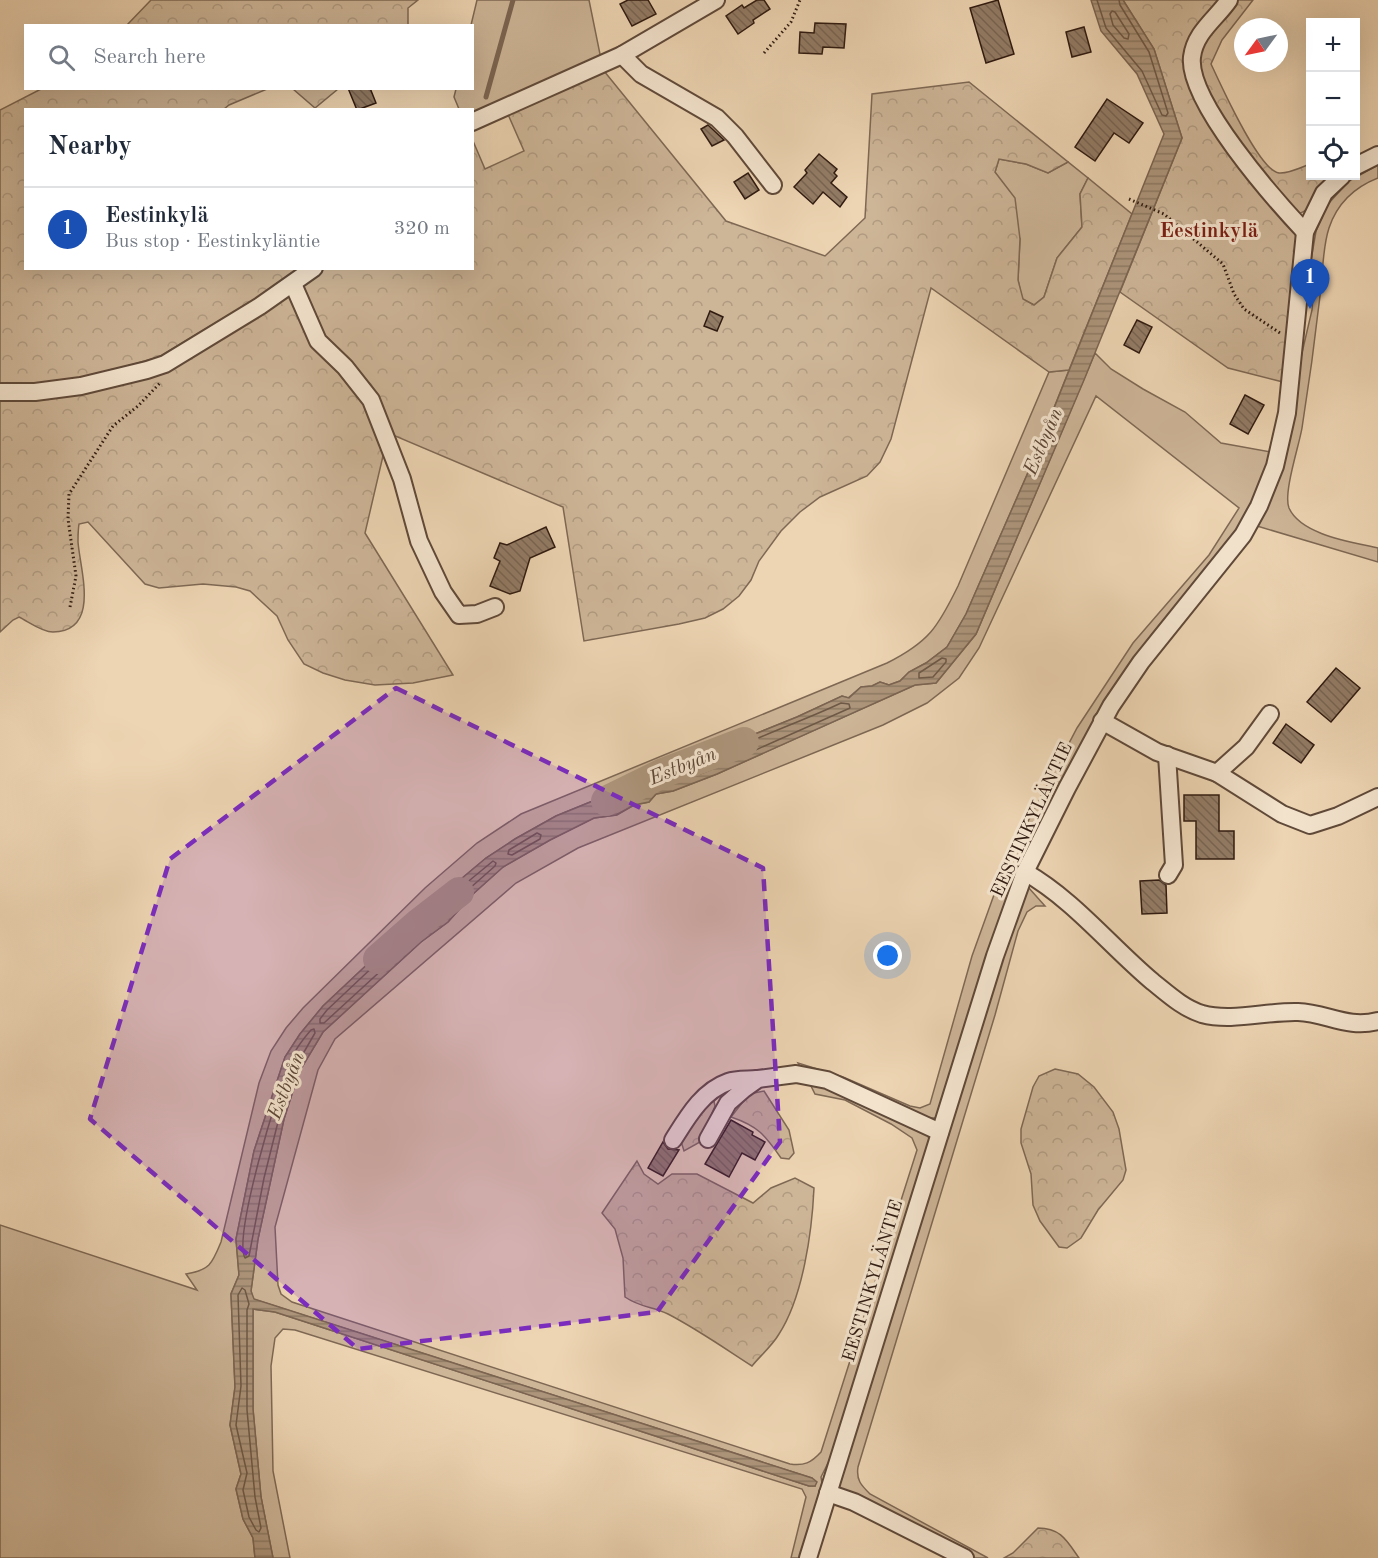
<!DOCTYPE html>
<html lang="en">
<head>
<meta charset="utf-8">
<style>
	:root { --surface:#fff; --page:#f2f2f3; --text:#1f2937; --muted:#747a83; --line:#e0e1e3; --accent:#0b8043 }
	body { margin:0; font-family:"Old Standard TT",serif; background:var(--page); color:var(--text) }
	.controls { position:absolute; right:18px; top:18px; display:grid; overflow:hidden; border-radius:0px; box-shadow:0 6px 24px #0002 }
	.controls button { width:54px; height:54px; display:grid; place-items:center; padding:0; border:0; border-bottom:2px solid var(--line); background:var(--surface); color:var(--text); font:30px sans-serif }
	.compass { position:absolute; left:1234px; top:18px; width:54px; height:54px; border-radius:50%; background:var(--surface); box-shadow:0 6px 24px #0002; rotate:237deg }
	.you { position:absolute; left:888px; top:956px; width:21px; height:21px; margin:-15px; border:4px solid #fff; border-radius:50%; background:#1a73e8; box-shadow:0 0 0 9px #1a73e833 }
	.badge { display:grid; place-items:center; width:39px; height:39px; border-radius:50%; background:var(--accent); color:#fff; font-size:20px; font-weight:700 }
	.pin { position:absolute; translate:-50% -50px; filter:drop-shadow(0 2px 3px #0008) }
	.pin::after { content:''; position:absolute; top:32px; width:21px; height:18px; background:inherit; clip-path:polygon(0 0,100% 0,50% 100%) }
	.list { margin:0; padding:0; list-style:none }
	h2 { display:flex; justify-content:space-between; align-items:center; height:78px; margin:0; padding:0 24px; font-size:26px }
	h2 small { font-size:20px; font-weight:400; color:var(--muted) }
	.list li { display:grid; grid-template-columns:39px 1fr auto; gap:18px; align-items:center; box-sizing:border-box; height:84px; padding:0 24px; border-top:2px solid var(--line) }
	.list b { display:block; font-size:22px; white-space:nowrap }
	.list p { margin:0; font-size:20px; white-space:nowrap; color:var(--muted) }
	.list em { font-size:20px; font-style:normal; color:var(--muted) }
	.icon { flex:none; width:33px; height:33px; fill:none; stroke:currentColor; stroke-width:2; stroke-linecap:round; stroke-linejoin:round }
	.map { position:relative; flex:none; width:1378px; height:1558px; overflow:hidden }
	.search { position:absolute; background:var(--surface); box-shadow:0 6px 24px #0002; left:24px; top:24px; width:450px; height:66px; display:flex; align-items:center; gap:15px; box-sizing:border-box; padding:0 21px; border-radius:0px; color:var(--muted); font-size:22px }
	.panel { position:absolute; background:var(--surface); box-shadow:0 6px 24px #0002; left:24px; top:108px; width:450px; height:162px; border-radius:0px }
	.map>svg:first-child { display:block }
</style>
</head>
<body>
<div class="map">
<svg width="1378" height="1558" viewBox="0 0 1378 1558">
	<defs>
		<pattern id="forest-crowns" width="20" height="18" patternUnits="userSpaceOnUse" patternTransform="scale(1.5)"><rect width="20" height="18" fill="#cdb597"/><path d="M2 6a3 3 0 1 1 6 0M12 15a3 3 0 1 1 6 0" fill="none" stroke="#b09b81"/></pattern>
		<pattern id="water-rules" width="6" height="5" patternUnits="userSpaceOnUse" patternTransform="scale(1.5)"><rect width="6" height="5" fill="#ad957b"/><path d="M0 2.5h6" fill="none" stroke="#8d7963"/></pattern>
		<pattern id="building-back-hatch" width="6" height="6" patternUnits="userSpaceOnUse" patternTransform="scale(1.5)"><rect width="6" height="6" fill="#927b65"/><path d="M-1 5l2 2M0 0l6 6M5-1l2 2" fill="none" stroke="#786452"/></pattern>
	</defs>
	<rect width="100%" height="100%" fill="#edd4b2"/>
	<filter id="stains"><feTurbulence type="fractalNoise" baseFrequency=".00333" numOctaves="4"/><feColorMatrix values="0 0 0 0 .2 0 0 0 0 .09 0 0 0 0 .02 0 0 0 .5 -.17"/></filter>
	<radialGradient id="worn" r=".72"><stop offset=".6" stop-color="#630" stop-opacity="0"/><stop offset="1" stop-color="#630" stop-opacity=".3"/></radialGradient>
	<!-- grass -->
	<g fill="#cdb597" stroke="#7e6854" stroke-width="1.5">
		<polygon points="477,0 589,0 601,59 473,117 472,110 459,109 454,97 456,89 472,88 471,25"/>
		<polygon points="999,159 1026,164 1048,173 1068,162 1088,178 1080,194 1082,227 1057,258 1044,297 1034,305 1022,299 1018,280 1020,239 995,172"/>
		<path d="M1378 165V178C1355 187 1337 204 1329 228 1322 249 1323 275 1320 296 1315 340 1309 384 1302 428 1299 446 1283 493 1289 508 1301 535 1352 542 1378 548V562L1257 526 1276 487 1286 452 1298 370 1312 310 1313 296 1308 278 1316 231 1328 204 1349 181Z"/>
		<path d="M1095 353 1111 369 1143 389 1185 412 1221 443 1271 452 1260 486 1236 532 1152 634 1109 695 1059 785 1030 843 1010 891 979 978 941 1110 935 1118H926L803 1072 798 1063 843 1077 910 1106 920 1108 930 1104 972 956 1004 867 1077 728 1133 643 1209 555 1239 508 1096 396 979 648 959 678 927 703 883 725 578 848 516 883 335 1039 318 1070 275 1227 278 1285 281 1294 292 1302 790 1464C804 1466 811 1463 821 1452L917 1150 912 1138 891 1124 845 1100 815 1094 808 1080 927 1133 930 1142 831 1457 821 1477 822 1483 801 1558H791L806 1497 802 1489 295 1330 283 1329 275 1338 271 1366 273 1471 290 1558H273L261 1497 253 1409V1309L275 1312 809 1486H815L812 1478 253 1299 251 1291 258 1239 284 1119 299 1072 323 1032 421 942 448 922 473 894 503 867 550 840 594 818 617 815 634 805 649 802 656 794 673 791 717 774 915 685 936 683 976 634Z"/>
		<path d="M1069 370 1030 468 966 614 947 647 926 663 909 672 900 681 889 685 880 682 872 686 861 687 848 698 842 696 797 717 718 749 676 775 659 778 610 794 556 816 515 839 486 858 448 890 423 922 374 958 323 1006 300 1034 285 1057 254 1151 236 1239 239 1275 231 1294 235 1387 230 1425 241 1474 236 1489 243 1519 253 1538 255 1558H0V1225L197 1290 186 1274C210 1270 212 1264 221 1242L259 1083 271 1051 286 1028 303 1008 425 888 477 843 521 814 887 663C929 642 938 627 958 586L1049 372Z"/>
		<path d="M1028 887 1045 906H1036L1027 912 1018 931 995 1015 858 1467C856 1480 861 1485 870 1494L988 1558H971L839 1489 838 1484 1009 935Z"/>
	</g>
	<!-- forest -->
	<g fill="url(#forest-crowns)" stroke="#7e6854" stroke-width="1.5">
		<polygon points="151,0 418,0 408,8 408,25 127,25"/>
		<polygon points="1123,0 1224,0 1185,63 1301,234 1283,382 1228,368 1120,292 1182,138 1154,49"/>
		<path d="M1236 0H1253L1222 40 1211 64C1220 83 1259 171 1279 173 1288 174 1302 167 1310 164V176H1330C1317 187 1316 210 1297 214 1272 185 1197 103 1197 67 1197 41 1221 18 1236 0Z"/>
		<polygon points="604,71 726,221 825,256 865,218 872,94 969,82 1068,162 1048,173 1026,164 999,159 995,172 1015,198 1020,239 1018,280 1023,299 1034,305 1044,297 1057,258 1082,227 1080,194 1088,178 1132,214 1069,370 1049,372 931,288 891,439 880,462 867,476 820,497 800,512 781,531 759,561 751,580 739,596 723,609 705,618 679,624 584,641 563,507 388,433 321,333 300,284 320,269 472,268 473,141 485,169 524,151 507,112"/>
		<polygon points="41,89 267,89 229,105 224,109 26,110 26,268 300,269 280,284 159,357 106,372 36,387 0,388 0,110"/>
		<polygon points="293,89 338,89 315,108"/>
		<path d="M292 293 365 401 386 443 365 533 453 675 413 683 375 685 345 680 323 673 304 664 288 640 277 616 250 591 236 587 203 584 159 588 145 584 88 522 79 524C78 530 78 536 78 542 80 570 101 631 53 632 42 632 29 622 19 617L13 620 0 632V398L106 387Z"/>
		<polygon points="1055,1069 1078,1074 1094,1087 1113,1112 1119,1129 1126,1170 1123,1180 1098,1210 1081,1238 1067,1248 1059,1247 1040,1221 1033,1205 1031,1174 1021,1143 1021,1129 1033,1087 1039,1076"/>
		<path d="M764 1091 789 1130 794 1153 789 1159 781 1158C765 1135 758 1126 731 1117L749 1094Z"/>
		<polygon points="713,1097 715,1106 700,1142 684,1151 680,1138"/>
		<path d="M637 1161 644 1174 658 1184 672 1174H697L753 1203 771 1188 795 1178 814 1188C812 1232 803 1297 779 1334 772 1346 760 1356 752 1366 724 1348 697 1329 668 1314 652 1306 641 1308 625 1297L623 1258 615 1229 602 1213Z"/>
		<path d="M1038 1528C1061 1528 1067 1541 1079 1558H1004L1013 1553Z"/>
	</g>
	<!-- water -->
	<polygon fill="url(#water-rules)" stroke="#7b6451" stroke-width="1.5" points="1091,0 1123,0 1154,49 1182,138 1084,380 976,634 936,683 915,685 717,774 673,791 656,794 649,802 634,805 616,815 594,818 550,840 503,867 473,894 448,922 421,942 323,1032 299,1072 284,1119 258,1239 251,1291 254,1299 812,1478 817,1482 815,1486 809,1486 275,1312 253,1309 253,1409 261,1497 273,1558 255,1558 253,1538 243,1519 236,1489 241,1474 230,1425 235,1387 231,1294 239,1275 236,1239 254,1151 285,1057 300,1034 323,1006 374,958 423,922 448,890 486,858 515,839 556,816 610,794 659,778 676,775 718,749 797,717 842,696 849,698 861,687 872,686 880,682 889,685 900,681 909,672 926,663 947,647 966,614 1030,468 1164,134 1137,74 1101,31"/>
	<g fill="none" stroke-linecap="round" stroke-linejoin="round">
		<!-- shore -->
		<g stroke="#6e5846" stroke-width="1.5">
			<polyline points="1097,0 1106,28 1142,71 1162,115 1166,116 1168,113 1149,52 1120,5 1119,0"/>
			<polygon points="1112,11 1115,12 1129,34 1128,39 1124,38 1113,25 1110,14"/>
			<polygon points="942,658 946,659 946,662 933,677 919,678 919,673"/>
			<path d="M841 703 849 704 850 708 715 768 700 774 697 773 698 769C741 741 795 725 841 703Z"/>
			<path d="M646 788 650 791C645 799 639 797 632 800 620 805 611 814 598 809L599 805Z"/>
			<polygon points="537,833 541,835 540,839 512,855 508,854 509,850"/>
			<polygon points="493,861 496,863 495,866 469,889 444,917 439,921 436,920 435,916 453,894"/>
			<polygon points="394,951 398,951 398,955 324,1023 320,1023 320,1019 327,1010 378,962"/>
			<path d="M314 1029 315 1033 293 1071 279 1118 264 1178 249 1256 245 1258C233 1236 278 1089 290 1061 295 1050 303 1039 311 1030Z"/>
			<polygon points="242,1288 245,1290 249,1304 247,1310 247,1410 255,1497 261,1528 259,1532 256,1530 249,1517 243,1490 247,1473 236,1425 241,1386 238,1295"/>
		</g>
		<!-- stream -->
		<polyline stroke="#7b6451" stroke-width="5" points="486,97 513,0"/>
		<!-- river -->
		<g stroke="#ad957b" stroke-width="30">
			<polyline points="606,801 663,773 744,742"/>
			<polyline points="378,959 419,923 459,892"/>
		</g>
	</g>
	<!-- building -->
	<g fill="url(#building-back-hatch)" stroke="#301b11" stroke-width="1.5">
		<polygon points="628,0 648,0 656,14 632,26 620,4"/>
		<polygon points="757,0 764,0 770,9 753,20 754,23 738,34 726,16 742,5 744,8"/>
		<polygon points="998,0 1014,54 986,63 970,8"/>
		<polygon points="815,23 846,24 844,48 823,47 822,54 799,53 800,32 814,33"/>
		<polygon points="1084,27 1091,52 1072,57 1066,32"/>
		<polygon points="348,88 370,88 376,103 357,110"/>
		<polygon points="1107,99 1143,123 1129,143 1114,133 1095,161 1075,147"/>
		<polygon points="708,125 724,140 712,146 701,129"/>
		<polygon points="819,154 837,169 834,173 837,176 831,183 847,197 840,207 823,192 813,204 794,187 807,173 805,170"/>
		<polygon points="748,173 759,190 745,199 734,182"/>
		<polygon points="710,311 723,317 717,331 704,326"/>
		<polygon points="1137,320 1152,327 1139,353 1124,345"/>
		<polygon points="1245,395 1264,405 1248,434 1230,424"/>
		<polygon points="546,527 555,547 530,558 520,591 510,594 490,586 500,561 494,558 500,543 507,545"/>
		<polygon points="1336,668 1360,688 1331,722 1307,702"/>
		<polygon points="1286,724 1314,745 1301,763 1273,743"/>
		<polygon points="1184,795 1219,795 1219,831 1234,831 1234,859 1196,859 1196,821 1184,821"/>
		<polygon points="1159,880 1166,885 1167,913 1142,914 1140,881"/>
		<polygon points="731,1120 753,1132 752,1135 765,1142 755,1160 742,1153 729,1177 705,1164"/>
		<polygon points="663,1142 668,1149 679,1150 663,1176 648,1168"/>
	</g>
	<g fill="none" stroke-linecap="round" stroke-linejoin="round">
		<defs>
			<g id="minor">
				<path d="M1229 0C1216 19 1195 32 1192 57 1187 101 1275 200 1305 232"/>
				<polyline points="622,55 641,74 717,118 735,136 773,185"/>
				<polyline points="472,122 622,55 716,0"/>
				<polyline points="1356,166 1378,155"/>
				<polyline points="293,284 318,341 345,367 371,400 402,479 419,541 443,592 459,615 477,614 495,607"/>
				<polyline points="0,392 35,392 81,386 147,370 165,364 260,306 314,268"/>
				<polyline points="1102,721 1157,752 1217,773 1246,747 1270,714"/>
				<polyline points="1167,755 1174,865 1168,875"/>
				<polyline points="1217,773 1282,814 1310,825 1338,816 1378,797"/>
				<path d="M1025 872C1074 900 1110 946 1153 982 1168 994 1183 1008 1202 1014 1232 1022 1267 1011 1298 1012 1327 1013 1347 1029 1378 1021"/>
				<polyline points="708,1139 728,1103 744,1089 758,1079 796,1074 827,1080 940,1132"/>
				<path d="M673 1140C687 1118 702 1091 728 1082 737 1079 748 1080 757 1079"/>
				<polyline points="828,1493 854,1502 965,1558"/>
				<polyline points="808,1558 995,956 1025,872 1067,788 1111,706 1141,662 1243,535 1259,506 1275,466 1287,413 1305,232 1324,193 1342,176"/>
			</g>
		</defs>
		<!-- minor casing -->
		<use href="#minor" stroke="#5f4939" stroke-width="20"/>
		<!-- path -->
		<g stroke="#301b11" stroke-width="3" stroke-dasharray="1.5 3" stroke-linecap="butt">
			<polyline points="764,53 791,22 800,0"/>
			<polyline points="1129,199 1164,214 1223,264 1234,294 1244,309 1280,333"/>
			<polyline points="70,607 76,576 68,519 69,494 113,426 138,406 160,383"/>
		</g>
		<!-- minor -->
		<use href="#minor" stroke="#f3e3cd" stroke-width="16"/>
	</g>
	<!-- marked area -->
	<path fill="#7b2cbf" fill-opacity="0.2" stroke="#7b2cbf" stroke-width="4.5" stroke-dasharray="12 8" stroke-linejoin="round" d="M396 688 763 868 780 1142 657 1312 358 1349 90 1119 170 859Z"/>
	<g text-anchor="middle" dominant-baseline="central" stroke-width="6" stroke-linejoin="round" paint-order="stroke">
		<!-- street labels -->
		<g font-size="18" fill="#301b11" stroke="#f3e3cd">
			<text transform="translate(1032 820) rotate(-65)">EESTINKYLÄNTIE</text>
			<text transform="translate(873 1281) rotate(-73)">EESTINKYLÄNTIE</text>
		</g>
		<!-- water labels -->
		<g font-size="20" font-style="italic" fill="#5c4636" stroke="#f3e3cd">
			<text transform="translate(1044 442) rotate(-67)">Estbyån</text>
			<text transform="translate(683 767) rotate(-22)">Estbyån</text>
			<text transform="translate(287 1086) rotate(-69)">Estbyån</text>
		</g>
		<!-- quarter labels -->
		<g font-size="21" font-weight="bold" fill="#7a1f14" stroke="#f3e3cd">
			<text x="1209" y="231">Eestinkylä</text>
		</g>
	</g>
	<rect width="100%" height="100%" filter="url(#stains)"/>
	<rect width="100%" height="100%" fill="url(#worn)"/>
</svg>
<div class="controls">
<button>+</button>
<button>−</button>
<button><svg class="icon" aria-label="locate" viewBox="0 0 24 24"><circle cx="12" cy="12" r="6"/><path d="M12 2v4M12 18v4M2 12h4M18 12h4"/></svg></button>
</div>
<svg class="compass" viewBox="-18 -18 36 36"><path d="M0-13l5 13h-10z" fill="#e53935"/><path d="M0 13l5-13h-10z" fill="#747a83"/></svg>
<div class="you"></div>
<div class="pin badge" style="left:1310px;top:309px;background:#1a4fb4">1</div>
<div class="search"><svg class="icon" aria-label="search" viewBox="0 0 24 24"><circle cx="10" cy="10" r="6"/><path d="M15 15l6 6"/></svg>Search here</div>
<section class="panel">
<h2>Nearby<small></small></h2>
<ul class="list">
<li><span class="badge" style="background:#1a4fb4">1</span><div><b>Eestinkylä</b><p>Bus stop · Eestinkyläntie</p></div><em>320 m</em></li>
</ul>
</section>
</div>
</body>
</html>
